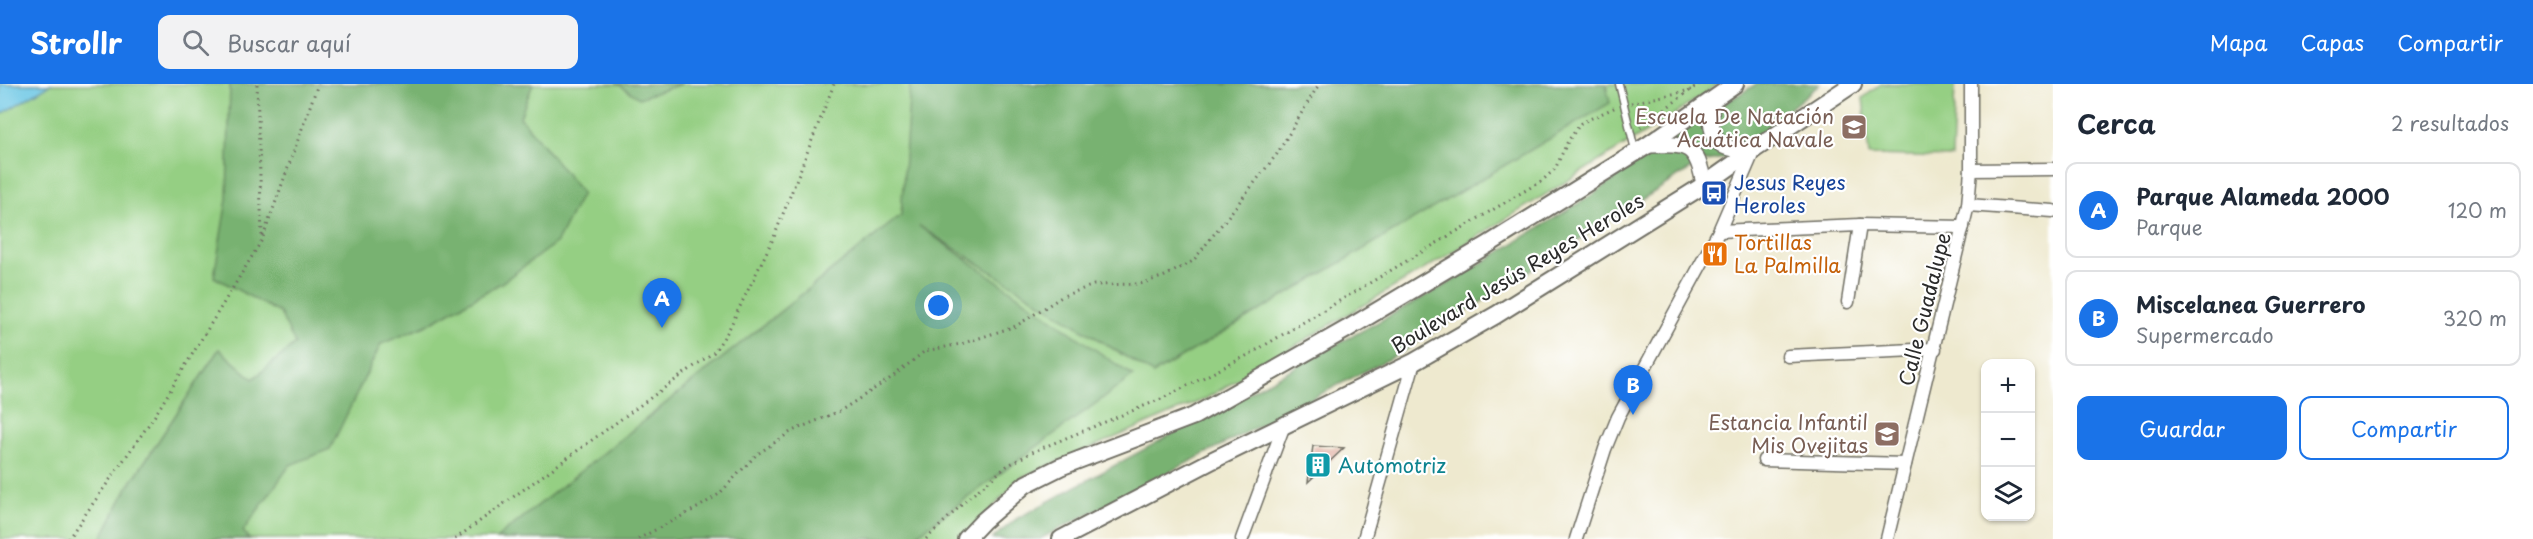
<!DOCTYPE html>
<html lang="es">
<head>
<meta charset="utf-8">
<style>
	:root { --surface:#fff; --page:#f2f2f3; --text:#1f2937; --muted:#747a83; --line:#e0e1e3; --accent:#1a73e8 }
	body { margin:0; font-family:"Playpen Sans",sans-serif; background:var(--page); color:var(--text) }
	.controls { position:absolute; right:18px; bottom:18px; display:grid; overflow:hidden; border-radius:12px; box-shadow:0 2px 4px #0004 }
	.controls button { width:54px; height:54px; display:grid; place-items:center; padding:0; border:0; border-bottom:2px solid var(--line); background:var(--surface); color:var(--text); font:30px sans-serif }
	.you { position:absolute; left:939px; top:222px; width:21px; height:21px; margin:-15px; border:4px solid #fff; border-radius:50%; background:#1a73e8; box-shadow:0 0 0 9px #1a73e833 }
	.badge { display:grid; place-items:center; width:39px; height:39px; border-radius:50%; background:var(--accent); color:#fff; font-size:20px; font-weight:700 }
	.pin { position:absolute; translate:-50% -50px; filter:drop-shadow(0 2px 3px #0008) }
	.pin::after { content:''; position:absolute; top:32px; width:21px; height:18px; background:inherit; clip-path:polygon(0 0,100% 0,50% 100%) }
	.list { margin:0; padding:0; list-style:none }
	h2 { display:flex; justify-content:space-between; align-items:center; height:78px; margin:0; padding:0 24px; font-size:26px }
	h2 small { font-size:20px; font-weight:400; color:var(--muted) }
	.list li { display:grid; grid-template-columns:39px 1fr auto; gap:18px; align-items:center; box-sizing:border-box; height:96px; margin:0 12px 12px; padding:0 12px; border:2px solid var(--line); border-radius:12px }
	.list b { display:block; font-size:22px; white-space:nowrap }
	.list p { margin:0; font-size:20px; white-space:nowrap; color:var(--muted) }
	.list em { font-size:20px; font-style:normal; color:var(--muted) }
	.actions { display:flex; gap:12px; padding:18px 24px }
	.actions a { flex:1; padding:14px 0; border:2px solid var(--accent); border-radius:12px; text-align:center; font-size:21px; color:var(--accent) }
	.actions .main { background:var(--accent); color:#fff }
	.icon { flex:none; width:33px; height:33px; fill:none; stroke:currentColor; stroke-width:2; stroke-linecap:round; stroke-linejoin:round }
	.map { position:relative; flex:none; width:2053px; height:455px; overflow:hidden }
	header { display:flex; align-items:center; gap:36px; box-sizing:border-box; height:84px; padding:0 30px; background:var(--accent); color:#fff }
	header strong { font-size:28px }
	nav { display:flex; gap:33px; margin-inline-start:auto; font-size:21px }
	.search { width:420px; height:54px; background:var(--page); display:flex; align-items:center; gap:15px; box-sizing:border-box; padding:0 21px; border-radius:12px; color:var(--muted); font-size:22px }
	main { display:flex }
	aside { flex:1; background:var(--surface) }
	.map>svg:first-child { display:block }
</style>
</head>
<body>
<header>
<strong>Strollr</strong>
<div class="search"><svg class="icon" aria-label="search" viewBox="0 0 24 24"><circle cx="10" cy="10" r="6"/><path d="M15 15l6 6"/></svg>Buscar aquí</div>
<nav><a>Mapa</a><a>Capas</a><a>Compartir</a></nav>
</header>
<main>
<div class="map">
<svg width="2053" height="455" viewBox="0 0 2053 455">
	<rect width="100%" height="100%" fill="#fff"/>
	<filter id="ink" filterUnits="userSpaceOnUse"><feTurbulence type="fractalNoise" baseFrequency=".0167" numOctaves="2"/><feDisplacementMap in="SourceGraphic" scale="12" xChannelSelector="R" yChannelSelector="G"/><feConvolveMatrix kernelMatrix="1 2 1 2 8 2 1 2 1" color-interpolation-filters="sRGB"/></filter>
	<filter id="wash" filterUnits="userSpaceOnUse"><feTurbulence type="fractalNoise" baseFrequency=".008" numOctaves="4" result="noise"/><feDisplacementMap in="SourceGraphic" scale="24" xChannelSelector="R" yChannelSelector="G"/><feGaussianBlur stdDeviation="1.35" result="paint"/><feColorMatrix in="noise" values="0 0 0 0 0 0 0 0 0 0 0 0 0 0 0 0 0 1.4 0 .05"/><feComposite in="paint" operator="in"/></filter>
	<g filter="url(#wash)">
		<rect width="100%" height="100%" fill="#eee9cf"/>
		<!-- green -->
		<g fill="#95cf83" stroke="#607d57" stroke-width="1.5">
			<polygon points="0,0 1718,0 1675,30 1443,174 1205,315 1022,393 962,455 0,455"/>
			<polygon points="1881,0 1955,0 1952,73 1869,71 1863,14"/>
		</g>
		<!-- forest -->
		<g fill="#78b271" stroke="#526e4e" stroke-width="1.5">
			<polygon points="230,0 533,0 520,33 582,109 557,158 501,199 425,242 381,260 330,365 290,381 243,447 249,455 101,455 128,403 219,265 253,295 295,260 280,229 214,193 227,115"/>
			<polygon points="618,0 682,0 639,14"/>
			<polygon points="910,0 1606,0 1610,19 1153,290 919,142 1133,292 911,455 496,455 901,131"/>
			<polygon points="1756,0 1820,0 1730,73 1701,78 1404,267 1040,455 992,455 1016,435 1446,201 1592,111 1698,36"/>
		</g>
		<!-- water -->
		<polygon fill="#65c4e3" stroke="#487887" stroke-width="1.5" points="0,0 51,0 0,31"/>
		<g id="blocks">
			<!-- building -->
			<polygon fill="#d89b8c" points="1313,362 1344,364 1308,398"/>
		</g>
	</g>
	<g filter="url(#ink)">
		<use href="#blocks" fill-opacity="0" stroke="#6f6e64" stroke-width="1.5"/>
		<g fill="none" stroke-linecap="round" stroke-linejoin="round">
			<defs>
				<polyline id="service" points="1619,0 1635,66"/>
				<g id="minor">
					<polyline points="1971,86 2053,85"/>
					<polyline points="1968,121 2053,127"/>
					<polyline points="1719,147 1860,141 1963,143"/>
					<polyline points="1848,218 1860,141"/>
					<polyline points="1788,272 1935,265"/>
					<polyline points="1764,376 1905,380"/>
					<polyline points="1242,455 1284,341"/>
					<polyline points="1364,455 1414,278"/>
					<polyline points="1576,455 1605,365 1618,333 1719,147 1754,66"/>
					<polyline points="1887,455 1968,121 1971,86 1971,0"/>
				</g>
				<g id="tertiary">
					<path d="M1712 17C1708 53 1715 70 1755 65"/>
					<path d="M1648 61C1687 60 1697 59 1704 101"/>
				</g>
				<g id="secondary">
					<polyline points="966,455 983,437 1026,400 1060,383 1194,332 1347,245 1489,160 1648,61 1735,0"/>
					<polyline points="1061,455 1213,376 1414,278 1496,231 1704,101 1755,65 1853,0"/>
				</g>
			</defs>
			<!-- service casing -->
			<use href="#service" stroke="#6f6e64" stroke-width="9"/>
			<!-- minor casing -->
			<use href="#minor" stroke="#6f6e64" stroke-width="15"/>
			<!-- tertiary casing -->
			<use href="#tertiary" stroke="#6f6e64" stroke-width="18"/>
			<!-- secondary casing -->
			<use href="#secondary" stroke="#6f6e64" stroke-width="20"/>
			<!-- path -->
			<g stroke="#6f6e64" stroke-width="3" stroke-dasharray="1.5 4.5" stroke-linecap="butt">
				<polyline points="257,0 262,154"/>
				<polyline points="1631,19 1691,6"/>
				<polyline points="1640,43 1699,0"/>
				<polyline points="68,455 154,333 262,156 318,0"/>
				<polyline points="455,455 714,268 728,247 774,153 834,0"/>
				<polyline points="638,455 699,423 719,410 756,371 792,347 840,327 891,294 925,267 961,260 1016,242 1063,212 1094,201 1140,200 1165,192 1193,177 1277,70 1319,0"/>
				<polyline points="926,455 972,411 1007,382 1032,368 1161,315 1250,270 1543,96 1555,85 1568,57 1581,39 1616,23"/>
			</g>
			<!-- service -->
			<use href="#service" stroke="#fff" stroke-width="6"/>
			<!-- minor -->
			<use href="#minor" stroke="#fff" stroke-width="12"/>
			<!-- tertiary -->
			<use href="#tertiary" stroke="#fff" stroke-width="15"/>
			<!-- secondary -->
			<use href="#secondary" stroke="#fff" stroke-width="16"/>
		</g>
	</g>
	<!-- icons -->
	<defs>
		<symbol id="school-square" viewBox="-11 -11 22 22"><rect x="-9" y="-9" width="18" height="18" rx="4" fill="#8d6e63" stroke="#fff"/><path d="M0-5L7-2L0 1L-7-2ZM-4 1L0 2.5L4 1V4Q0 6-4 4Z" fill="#fff"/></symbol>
		<symbol id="bus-square" viewBox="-11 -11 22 22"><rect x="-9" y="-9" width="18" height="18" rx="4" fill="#1a4fb4" stroke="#fff"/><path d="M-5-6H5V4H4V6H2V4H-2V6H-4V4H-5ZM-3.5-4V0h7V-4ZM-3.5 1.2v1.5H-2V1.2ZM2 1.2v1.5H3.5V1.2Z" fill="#fff"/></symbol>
		<symbol id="restaurant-square" viewBox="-11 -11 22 22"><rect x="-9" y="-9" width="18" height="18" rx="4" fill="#e8710a" stroke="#fff"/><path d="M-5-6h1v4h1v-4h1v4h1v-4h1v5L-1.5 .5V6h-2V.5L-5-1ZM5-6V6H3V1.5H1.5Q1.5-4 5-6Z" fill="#fff"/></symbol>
		<symbol id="building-square" viewBox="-11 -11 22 22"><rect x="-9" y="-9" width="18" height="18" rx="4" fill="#0f9aa8" stroke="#fff"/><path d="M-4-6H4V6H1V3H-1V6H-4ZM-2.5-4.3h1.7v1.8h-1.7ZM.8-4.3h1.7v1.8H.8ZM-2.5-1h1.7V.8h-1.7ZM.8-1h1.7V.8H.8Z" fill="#fff"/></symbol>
	</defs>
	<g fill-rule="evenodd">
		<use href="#school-square" x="1839" y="28" width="30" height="30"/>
		<use href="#bus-square" x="1699" y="94" width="30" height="30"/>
		<use href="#restaurant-square" x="1700" y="155" width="30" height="30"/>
		<use href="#school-square" x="1872" y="335" width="30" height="30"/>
		<use href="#building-square" x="1303" y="366" width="30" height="30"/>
	</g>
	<g text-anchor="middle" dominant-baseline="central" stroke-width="4.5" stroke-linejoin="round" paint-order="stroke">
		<!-- education labels -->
		<g font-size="20" fill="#785e54" stroke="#fff" text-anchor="end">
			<text x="1834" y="32">Escuela De Natación<tspan x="1834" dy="23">Acuática Navale</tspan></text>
			<text x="1868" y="338">Estancia Infantil<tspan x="1868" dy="23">Mis Ovejitas</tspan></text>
		</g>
		<!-- transit labels -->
		<g font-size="20" fill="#164399" stroke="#fff" text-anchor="start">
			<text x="1734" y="98">Jesus Reyes<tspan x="1734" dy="23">Heroles</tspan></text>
		</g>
		<!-- food labels -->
		<g font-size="20" fill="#c56008" stroke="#fff" text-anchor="start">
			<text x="1734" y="158">Tortillas<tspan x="1734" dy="23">La Palmilla</tspan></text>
		</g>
		<!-- street labels -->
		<g font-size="20" fill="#2b2b2b" stroke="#fff">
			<text transform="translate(1517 189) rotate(-31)">Boulevard Jesús Reyes Heroles</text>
			<text transform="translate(1924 225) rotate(-76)">Calle Guadalupe</text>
		</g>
		<!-- culture labels -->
		<g font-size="20" fill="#0d838f" stroke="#fff" text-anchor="start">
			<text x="1338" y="381">Automotriz</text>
		</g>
	</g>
</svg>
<div class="controls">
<button>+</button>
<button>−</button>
<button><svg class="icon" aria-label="layers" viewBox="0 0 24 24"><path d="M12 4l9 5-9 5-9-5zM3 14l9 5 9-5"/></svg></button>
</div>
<div class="you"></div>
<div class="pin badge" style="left:662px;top:244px">A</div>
<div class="pin badge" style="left:1633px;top:331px">B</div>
</div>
<aside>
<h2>Cerca<small>2 resultados</small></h2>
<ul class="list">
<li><span class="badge">A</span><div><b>Parque Alameda 2000</b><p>Parque</p></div><em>120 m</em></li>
<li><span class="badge">B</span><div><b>Miscelanea Guerrero</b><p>Supermercado</p></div><em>320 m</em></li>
</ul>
<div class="actions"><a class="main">Guardar</a><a>Compartir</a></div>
</aside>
</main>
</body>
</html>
